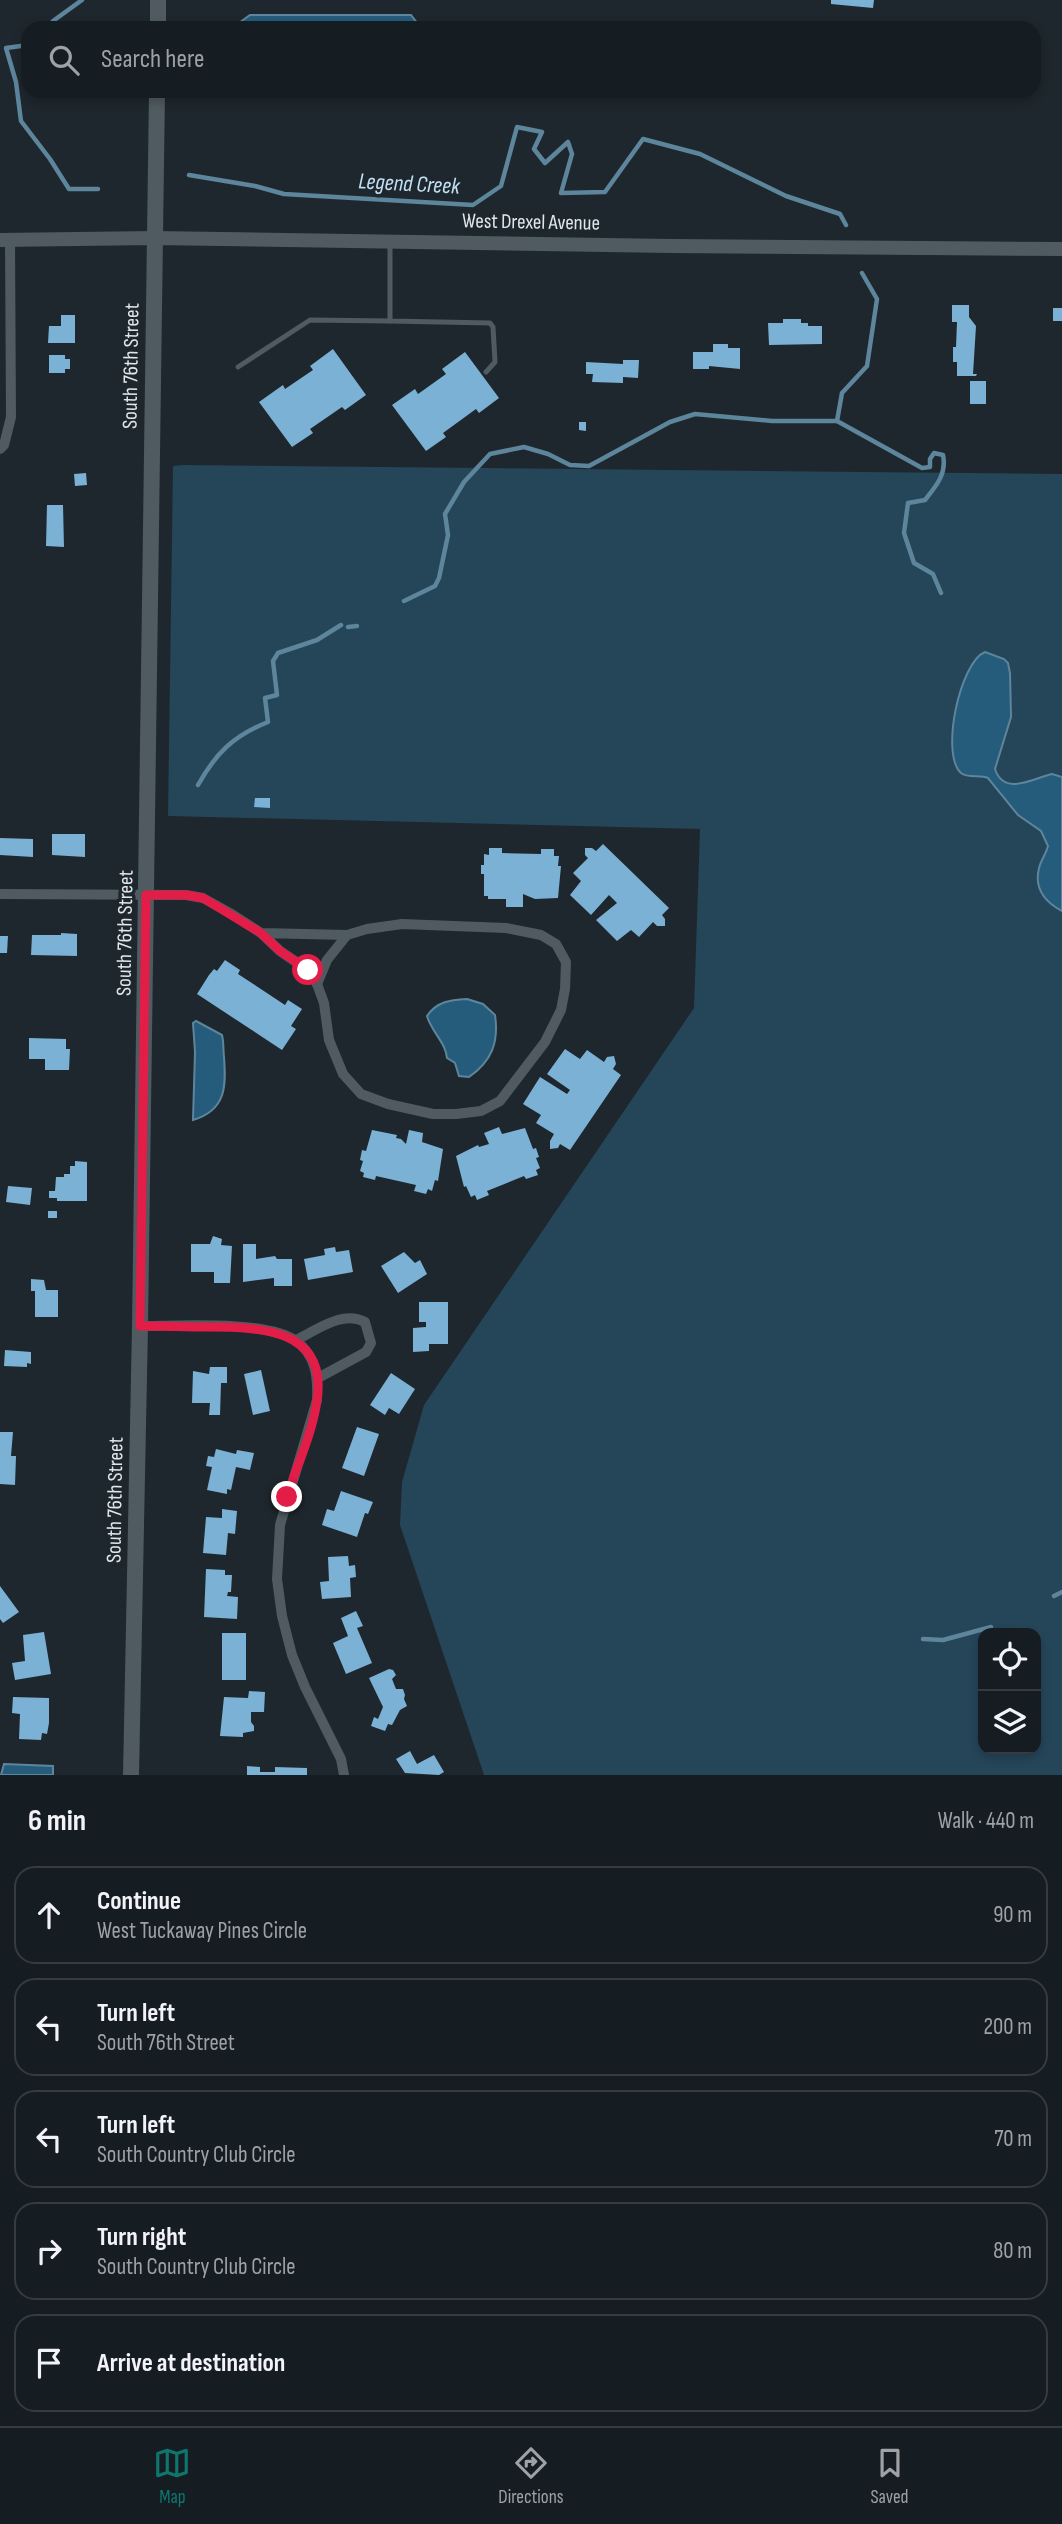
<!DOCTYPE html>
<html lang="en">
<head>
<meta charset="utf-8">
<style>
	:root { --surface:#161d22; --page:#232a2f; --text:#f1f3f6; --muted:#9ea2a5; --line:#353b40; --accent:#0f766e }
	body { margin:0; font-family:"Sofia Sans Condensed",sans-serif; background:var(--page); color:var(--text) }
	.controls { position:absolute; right:21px; bottom:21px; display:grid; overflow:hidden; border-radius:14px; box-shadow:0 4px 10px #0003 }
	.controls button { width:63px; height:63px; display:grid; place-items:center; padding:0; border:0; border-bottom:2px solid var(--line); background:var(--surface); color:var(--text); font:35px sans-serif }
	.stop { position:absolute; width:21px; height:21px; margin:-16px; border:5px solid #e11d48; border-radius:50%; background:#fff }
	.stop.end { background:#e11d48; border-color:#fff; box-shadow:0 2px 7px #0008 }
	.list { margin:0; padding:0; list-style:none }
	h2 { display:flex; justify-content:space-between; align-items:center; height:91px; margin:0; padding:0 28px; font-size:30px }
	h2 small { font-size:23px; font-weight:400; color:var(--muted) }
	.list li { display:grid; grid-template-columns:46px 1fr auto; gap:21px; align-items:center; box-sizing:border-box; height:98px; margin:0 14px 14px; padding:0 14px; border:2px solid var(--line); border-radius:21px }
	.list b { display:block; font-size:26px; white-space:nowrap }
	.list p { margin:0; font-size:23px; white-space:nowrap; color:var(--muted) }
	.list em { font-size:23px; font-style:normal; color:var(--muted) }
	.icon { flex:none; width:38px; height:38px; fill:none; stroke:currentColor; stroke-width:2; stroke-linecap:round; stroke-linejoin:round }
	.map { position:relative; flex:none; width:1062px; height:1775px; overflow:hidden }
	.search { position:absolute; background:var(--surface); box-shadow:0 4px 10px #0003; left:21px; right:21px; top:21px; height:77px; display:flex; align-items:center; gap:18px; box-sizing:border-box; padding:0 24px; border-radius:21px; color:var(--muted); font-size:26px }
	.sheet { height:651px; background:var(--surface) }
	nav { display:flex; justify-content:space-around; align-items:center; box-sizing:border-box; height:98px; border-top:2px solid var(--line); background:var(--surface); font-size:19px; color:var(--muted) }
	nav a { display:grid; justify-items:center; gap:4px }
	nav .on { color:var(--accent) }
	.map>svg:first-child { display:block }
</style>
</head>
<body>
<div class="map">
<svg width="1062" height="1775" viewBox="0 0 1062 1775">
	<rect width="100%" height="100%" fill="#1e272d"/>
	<!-- green -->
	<path fill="#254559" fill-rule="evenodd" d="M184 465 1062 474V1775H484L400 1525 402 1482 424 1405 694 1008 700 829 168 816 173 466ZM983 1633H1036V1749H983Z"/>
	<!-- water -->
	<g fill="#255b7b" stroke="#5d859c" stroke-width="2">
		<polygon points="250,15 411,15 421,28 237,28 239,23"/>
		<path d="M985 652 1004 659 1008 663 1010 673 1011 717 995 769C1004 797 1034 778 1052 774L1062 777V911C1045 902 1034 888 1039 868 1041 860 1046 854 1048 846L1041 831 1018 815 988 778C980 774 968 779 961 773 940 754 960 662 985 652Z"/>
		<path d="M467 999 483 1004 495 1015C499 1042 492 1061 469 1077L459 1076 455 1063 447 1058C446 1043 431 1031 427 1016 437 1001 451 1000 467 999Z"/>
		<path d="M196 1021 222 1035C224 1043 223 1049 224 1057 226 1085 227 1110 193 1120L195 1052 193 1023Z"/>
		<polygon points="4,1764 53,1766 53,1775 1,1775"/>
	</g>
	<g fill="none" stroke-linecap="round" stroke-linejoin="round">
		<!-- stream -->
		<g stroke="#5d859c" stroke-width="4.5">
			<polyline points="50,28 53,21 82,0"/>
			<polyline points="28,45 6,48 16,82 21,121 50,159 69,189 98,189"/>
			<polyline points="189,175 255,186 284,194 473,205 501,186 517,127 542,132 534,149 545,163 568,142 572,154 561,193 605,192 643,139 700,154 786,196 840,214 846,225"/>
			<path d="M862 273 877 299 867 366 842 393 837 421 922 468 930 467V459L934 453 943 455C947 474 936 486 925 500L908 503 904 533 914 563 933 574 941 593"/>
			<polyline points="404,601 435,586 439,578 448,535 445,514 464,482 490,454 524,447 548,454 570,465 589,466 670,422 695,414 772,421 837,421"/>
			<polyline points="348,627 357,626"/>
			<path d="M198 785C216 753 233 736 268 722L265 698 277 695 273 661 278 653 317 640 341 625"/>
			<polyline points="1054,1596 1062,1592"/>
			<polyline points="923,1639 943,1640 991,1627"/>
		</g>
	</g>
	<!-- building -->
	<g fill="#7bb1d5">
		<polygon points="831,0 874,0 873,8 831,4"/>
		<polygon points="952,305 969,305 969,317 976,326 973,374 977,374 976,376 957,376 957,362 953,362 953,347 956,347 957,322 952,322"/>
		<rect x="1053" y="308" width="9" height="13"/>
		<polygon points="61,315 75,315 75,343 48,343 49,326 61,326"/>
		<polygon points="783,319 801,319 801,323 808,323 808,326 822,326 822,344 769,345 768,323 783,323"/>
		<polygon points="713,344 728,344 728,348 740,348 740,369 709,366 709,369 693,369 693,352 713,352"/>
		<polygon points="333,349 366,395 345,410 342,407 310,429 313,433 292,447 259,402 283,385 285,389 313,370 310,366"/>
		<polygon points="465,352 499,398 479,413 476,409 443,433 446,437 426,451 392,405 415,389 418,394 446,374 442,369"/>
		<polygon points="49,355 65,355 65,359 70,359 70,369 65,369 65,373 49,373"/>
		<polygon points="623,360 639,360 638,378 623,377 623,383 592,382 593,374 586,374 586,362 623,364"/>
		<rect x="970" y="381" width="16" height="23"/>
		<polygon points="579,422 586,422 586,431 579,430"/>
		<polygon points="86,473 87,485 75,486 74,474"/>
		<polygon points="47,505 63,505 64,547 46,546"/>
		<polygon points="255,798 270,798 270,808 254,807"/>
		<polygon points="52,834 85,834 85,857 52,855"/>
		<polygon points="0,838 33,839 33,857 0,855"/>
		<polygon points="603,844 669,908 662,915 665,919 665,926 657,926 653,922 639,937 631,930 617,941 596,920 617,903 609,895 591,915 570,895 581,881 573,873 588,858 585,855 585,848 592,848 596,851"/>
		<polygon points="489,848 502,848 502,853 541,854 541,849 554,849 554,856 559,856 558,866 561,866 558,898 535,899 523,894 523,907 506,907 506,899 488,899 488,896 484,896 484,874 481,874 481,865 484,865 484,854 489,855"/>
		<polygon points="61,933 77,934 77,956 31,955 32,935 61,935"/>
		<polygon points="0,936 8,936 7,953 0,953"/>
		<polygon points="225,960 240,970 238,974 285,1005 288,1000 302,1009 291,1026 296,1029 282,1050 197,994 209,975 214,969 217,971"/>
		<polygon points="29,1038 66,1039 66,1049 70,1049 69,1070 45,1070 45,1059 29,1059"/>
		<polygon points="565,1049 580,1059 587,1050 604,1062 607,1057 614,1056 616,1064 613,1069 621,1075 570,1150 560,1144 558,1148 550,1149 550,1141 554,1134 536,1123 541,1115 523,1104 540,1077 567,1094 570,1090 547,1074"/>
		<polygon points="499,1127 502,1134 525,1128 533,1149 536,1148 539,1157 536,1158 540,1168 536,1170 538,1175 526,1179 524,1176 487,1191 489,1195 477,1200 475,1195 471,1197 466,1186 464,1187 456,1156 478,1145 479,1147 489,1144 484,1133"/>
		<polygon points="372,1130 397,1135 396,1138 401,1139 406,1144 409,1130 423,1133 422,1142 443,1149 438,1181 435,1180 432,1191 428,1189 426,1194 414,1191 416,1185 376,1176 375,1180 363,1177 364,1173 360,1171 363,1161 360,1160 362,1150 366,1151"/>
		<polygon points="75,1161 87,1162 87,1201 57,1201 57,1198 49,1198 49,1191 55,1191 56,1177 64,1177 64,1174 70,1174 70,1166 75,1166"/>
		<polygon points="8,1186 32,1188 30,1205 6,1202"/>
		<rect x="48" y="1211" width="9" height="7"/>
		<polygon points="213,1236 222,1239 221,1245 232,1246 230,1283 214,1283 214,1272 191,1272 191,1244 210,1244"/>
		<polygon points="243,1244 256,1244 256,1259 275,1256 277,1259 292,1259 292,1286 274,1286 274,1278 243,1282"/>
		<polygon points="335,1247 336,1252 349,1250 353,1272 308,1280 304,1259 325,1255 324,1249"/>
		<polygon points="404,1252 415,1263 420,1260 427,1274 398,1293 381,1266"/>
		<polygon points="31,1279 44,1280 46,1290 58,1290 58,1317 35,1317 35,1291 31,1291"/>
		<polygon points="419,1302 448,1302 448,1344 429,1344 429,1351 413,1352 413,1328 426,1327 426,1322 419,1322"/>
		<polygon points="5,1350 31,1352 31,1364 27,1363 27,1367 4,1366"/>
		<polygon points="210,1367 227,1367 227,1383 221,1383 220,1415 209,1415 210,1403 192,1403 193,1371 209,1374"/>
		<polygon points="261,1370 270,1411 253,1415 244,1374"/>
		<polygon points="391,1373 415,1389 399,1414 389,1408 385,1415 370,1405"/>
		<polygon points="357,1427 379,1434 364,1476 342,1468"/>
		<polygon points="0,1432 13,1432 11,1456 16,1456 15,1485 0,1484"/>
		<polygon points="216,1449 236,1454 237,1450 254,1453 250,1470 236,1467 231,1490 227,1489 227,1494 207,1490 212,1467 206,1466 208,1456 214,1457"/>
		<polygon points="341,1491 373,1502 368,1514 365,1513 357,1537 322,1525 327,1509 334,1511"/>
		<polygon points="222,1509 237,1511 235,1534 228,1533 226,1555 203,1553 206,1517 222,1518"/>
		<polygon points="348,1556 349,1566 355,1565 356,1577 350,1578 351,1597 322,1599 320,1582 329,1581 328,1557"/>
		<polygon points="206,1569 225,1570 225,1575 232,1575 231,1592 228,1592 227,1596 238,1597 237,1619 204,1617"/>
		<polygon points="0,1586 19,1612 3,1623 0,1619"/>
		<polygon points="356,1611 363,1626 357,1628 372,1663 346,1674 333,1643 348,1636 341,1618"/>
		<polygon points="44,1632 51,1674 15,1680 12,1663 25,1661 23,1635"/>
		<rect x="222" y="1633" width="24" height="47"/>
		<polygon points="389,1669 393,1670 396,1675 392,1679 396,1689 403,1689 405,1695 404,1699 407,1706 400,1710 392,1725 388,1724 385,1731 371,1726 374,1717 378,1719 383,1707 369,1678"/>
		<polygon points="249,1691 265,1692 264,1712 251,1712 251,1722 254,1726 254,1731 243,1733 243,1737 220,1736 224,1697 248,1698"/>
		<polygon points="13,1697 49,1698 49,1723 47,1734 42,1733 41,1740 19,1739 20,1714 12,1713"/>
		<polygon points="410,1751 417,1764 434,1755 444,1772 439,1775 405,1773 396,1759"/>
		<polygon points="247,1766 260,1767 260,1772 275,1772 275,1767 307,1768 307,1775 247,1775"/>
	</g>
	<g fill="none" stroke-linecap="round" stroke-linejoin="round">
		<!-- service -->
		<g stroke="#505a61" stroke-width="5">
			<polyline points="390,243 390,321 490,323 493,327 495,362 486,372"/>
			<polyline points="238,367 310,320 390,321"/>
		</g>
		<!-- minor -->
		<g stroke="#505a61" stroke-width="10">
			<polyline points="0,449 4,445 11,417 10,240"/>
			<polyline points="0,894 186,895 203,898 230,913 261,933 280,951 308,970 317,984 324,1003 329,1040 343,1074 361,1094 388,1104 433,1114 456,1114 481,1111 500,1101 545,1042 561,1010 565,989 566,962 556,944 541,935 506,928 402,924 367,929 347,935 261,933"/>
			<polyline points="317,984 327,960 347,935"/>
			<path d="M140 1326C177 1326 268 1320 296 1341 316 1355 318 1378 317 1400L280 1525 277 1579 282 1616 292 1655 305 1687 341 1759 344 1775"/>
			<path d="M296 1340C317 1330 342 1310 365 1322L371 1343 366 1352 318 1378"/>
		</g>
		<!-- tertiary -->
		<polyline stroke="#505a61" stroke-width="14" points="0,240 154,238 671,246 1062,249"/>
		<!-- secondary -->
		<g stroke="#505a61" stroke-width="16">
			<polyline points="158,28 158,0"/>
			<polyline points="131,1775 140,1326 157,91"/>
		</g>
	</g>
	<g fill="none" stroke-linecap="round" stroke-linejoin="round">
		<!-- route -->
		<path stroke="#e11d48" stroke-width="9" d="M287 1497C297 1465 313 1432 317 1400 328 1329 260 1327 210 1327 186 1327 163 1326 140 1326L146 895H186L203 898 261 933 280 951 308 970"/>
	</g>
	<g text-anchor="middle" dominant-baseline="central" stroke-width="7" stroke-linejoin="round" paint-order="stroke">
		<!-- street labels -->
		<g font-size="21" fill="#e0e6ea" stroke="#1e272d">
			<text transform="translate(531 222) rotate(1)">West Drexel Avenue</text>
			<text transform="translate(131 366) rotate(-89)">South 76th Street</text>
			<text transform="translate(125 933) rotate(-89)">South 76th Street</text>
			<text transform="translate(115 1500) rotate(-89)">South 76th Street</text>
		</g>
		<!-- water labels -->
		<g font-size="23" font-style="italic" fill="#c3e1f6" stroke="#1e272d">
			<text transform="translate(409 184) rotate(3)">Legend Creek</text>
		</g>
	</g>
</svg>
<div class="controls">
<button><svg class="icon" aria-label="locate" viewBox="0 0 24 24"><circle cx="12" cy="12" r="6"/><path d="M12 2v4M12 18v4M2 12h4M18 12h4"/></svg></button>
<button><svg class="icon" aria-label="layers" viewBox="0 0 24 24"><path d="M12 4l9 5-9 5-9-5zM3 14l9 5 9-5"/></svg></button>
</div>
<div class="stop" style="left:308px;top:970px"></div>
<div class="stop end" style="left:287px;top:1497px"></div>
<div class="search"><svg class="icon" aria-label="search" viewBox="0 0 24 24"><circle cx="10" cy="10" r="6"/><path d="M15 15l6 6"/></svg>Search here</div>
</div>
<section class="sheet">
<h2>6 min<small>Walk · 440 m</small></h2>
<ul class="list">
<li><svg class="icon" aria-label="ahead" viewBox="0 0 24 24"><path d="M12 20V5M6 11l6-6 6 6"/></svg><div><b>Continue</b><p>West Tuckaway Pines Circle</p></div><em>90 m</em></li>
<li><svg class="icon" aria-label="left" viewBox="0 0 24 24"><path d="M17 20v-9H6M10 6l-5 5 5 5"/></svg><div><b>Turn left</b><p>South 76th Street</p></div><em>200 m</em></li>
<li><svg class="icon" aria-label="left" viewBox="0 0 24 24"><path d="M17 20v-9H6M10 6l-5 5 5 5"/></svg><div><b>Turn left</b><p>South Country Club Circle</p></div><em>70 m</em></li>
<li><svg class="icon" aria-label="right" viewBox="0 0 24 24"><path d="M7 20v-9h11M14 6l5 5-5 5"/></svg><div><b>Turn right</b><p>South Country Club Circle</p></div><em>80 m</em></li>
<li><svg class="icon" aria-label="arrive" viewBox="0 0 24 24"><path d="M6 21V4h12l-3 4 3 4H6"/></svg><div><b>Arrive at destination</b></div></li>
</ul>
</section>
<nav>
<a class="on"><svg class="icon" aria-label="map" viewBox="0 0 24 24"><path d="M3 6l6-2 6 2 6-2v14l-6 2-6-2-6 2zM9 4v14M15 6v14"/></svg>Map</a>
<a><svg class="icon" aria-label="directions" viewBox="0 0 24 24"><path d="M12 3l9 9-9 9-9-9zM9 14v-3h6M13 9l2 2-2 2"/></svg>Directions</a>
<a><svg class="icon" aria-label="saved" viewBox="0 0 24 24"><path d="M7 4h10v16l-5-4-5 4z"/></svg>Saved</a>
</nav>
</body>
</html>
